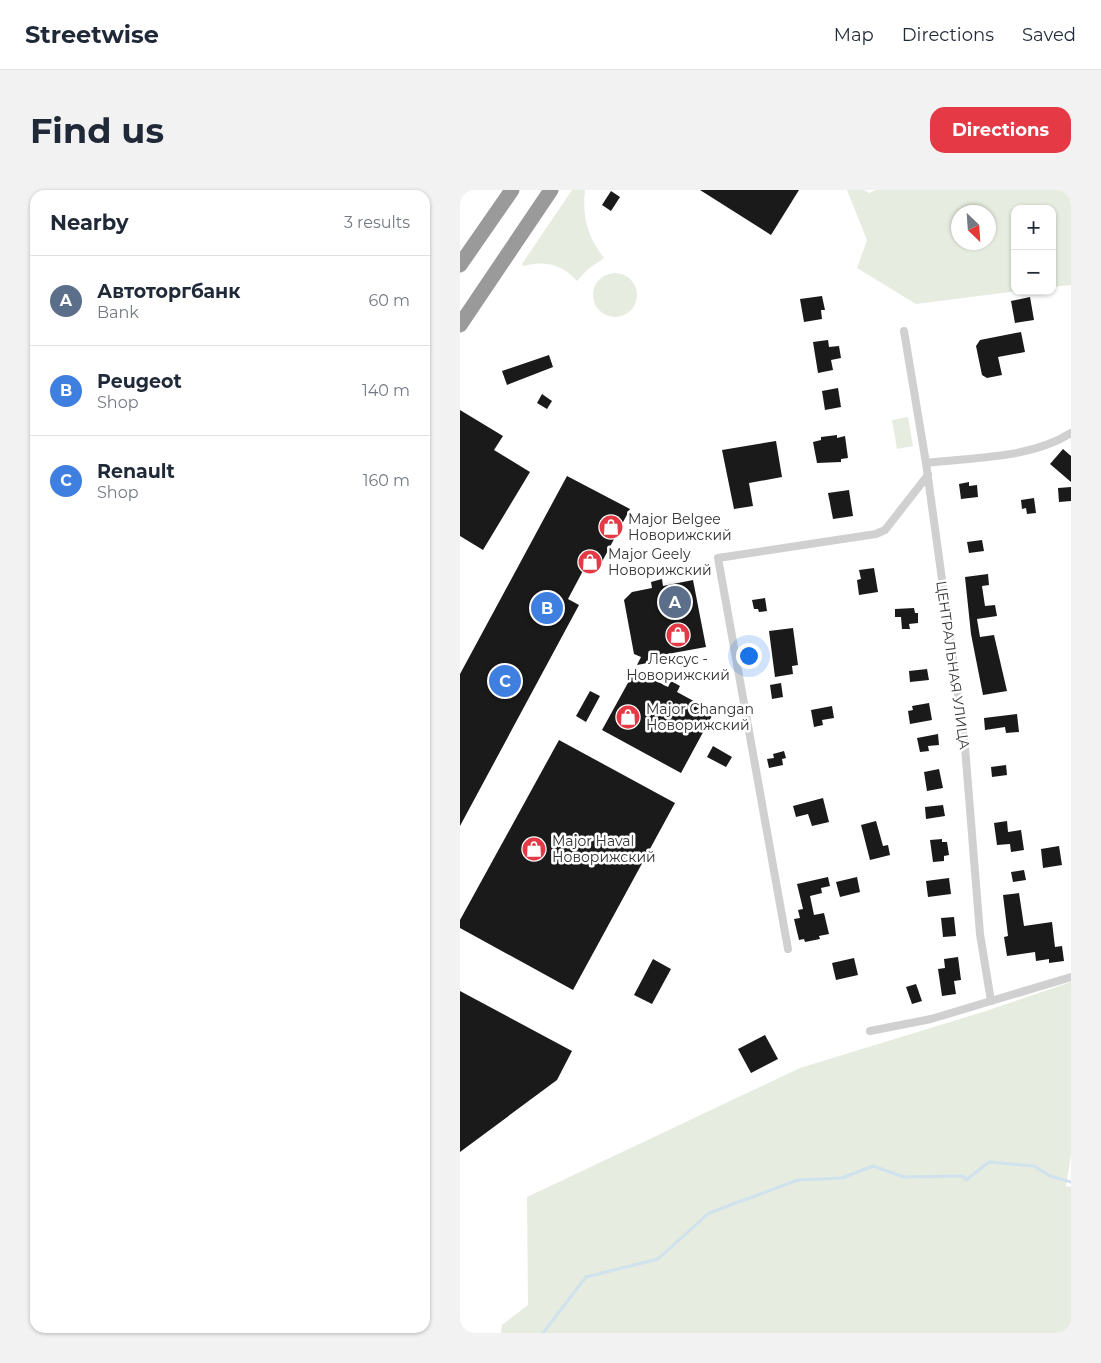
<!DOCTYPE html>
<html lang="en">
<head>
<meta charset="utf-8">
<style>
	:root { --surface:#fff; --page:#f2f2f3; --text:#1f2937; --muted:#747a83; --line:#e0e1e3; --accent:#e63946 }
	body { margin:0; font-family:Montserrat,sans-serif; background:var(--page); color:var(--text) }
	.controls { position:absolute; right:15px; top:15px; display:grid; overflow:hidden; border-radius:10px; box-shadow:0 1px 4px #0004 }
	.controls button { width:45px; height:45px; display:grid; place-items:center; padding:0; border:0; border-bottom:1px solid var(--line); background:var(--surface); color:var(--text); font:25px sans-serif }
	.compass { position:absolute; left:491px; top:15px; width:45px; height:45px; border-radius:50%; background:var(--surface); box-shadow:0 1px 4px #0004; rotate:155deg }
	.you { position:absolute; left:288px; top:465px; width:18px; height:18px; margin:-12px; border:4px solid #fff; border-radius:50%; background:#1a73e8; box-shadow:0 0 0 8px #1a73e833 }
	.badge { display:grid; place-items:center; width:32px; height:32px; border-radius:50%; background:var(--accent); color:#fff; font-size:16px; font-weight:700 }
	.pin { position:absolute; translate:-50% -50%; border:2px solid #fff; box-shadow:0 1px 5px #0006 }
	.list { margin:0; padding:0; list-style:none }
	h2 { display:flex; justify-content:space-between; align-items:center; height:65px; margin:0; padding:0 20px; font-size:21px }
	h2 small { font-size:16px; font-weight:400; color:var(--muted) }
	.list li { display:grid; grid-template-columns:32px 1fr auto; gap:15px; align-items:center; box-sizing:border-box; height:90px; padding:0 20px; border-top:1px solid var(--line) }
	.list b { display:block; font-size:19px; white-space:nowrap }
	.list p { margin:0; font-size:16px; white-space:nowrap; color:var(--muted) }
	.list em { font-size:16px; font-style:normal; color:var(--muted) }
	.map { position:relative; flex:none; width:611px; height:1143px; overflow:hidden; border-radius:15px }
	header { display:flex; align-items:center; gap:30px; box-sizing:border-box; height:70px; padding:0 25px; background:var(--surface); border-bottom:1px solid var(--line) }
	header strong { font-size:24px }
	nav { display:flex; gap:28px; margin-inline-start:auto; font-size:18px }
	.intro { display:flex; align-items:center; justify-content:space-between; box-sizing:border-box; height:120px; padding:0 30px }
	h1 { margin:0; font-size:35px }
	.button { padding:12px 22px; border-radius:15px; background:var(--accent); color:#fff; font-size:18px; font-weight:700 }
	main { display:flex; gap:30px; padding:0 30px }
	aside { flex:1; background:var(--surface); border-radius:15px; box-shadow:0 1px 4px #0004 }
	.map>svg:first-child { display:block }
</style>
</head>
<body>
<header>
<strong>Streetwise</strong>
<nav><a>Map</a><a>Directions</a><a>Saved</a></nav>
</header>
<div class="intro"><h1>Find us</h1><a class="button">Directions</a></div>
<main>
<aside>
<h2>Nearby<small>3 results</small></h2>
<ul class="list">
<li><span class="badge" style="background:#5c6f8a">A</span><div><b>Автоторгбанк</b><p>Bank</p></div><em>60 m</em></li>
<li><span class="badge" style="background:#3f7fe0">B</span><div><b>Peugeot</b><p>Shop</p></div><em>140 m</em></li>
<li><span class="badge" style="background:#3f7fe0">C</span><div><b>Renault</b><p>Shop</p></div><em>160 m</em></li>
</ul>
</aside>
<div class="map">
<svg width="611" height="1143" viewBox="0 0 611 1143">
	<rect width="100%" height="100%" fill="#fff"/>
	<!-- green -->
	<g fill="#e6ecdf" fill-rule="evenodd">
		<path d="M112 0H125C122 27 127 46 144 68L127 80 117 91C103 74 84 70 63 76L62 74Z"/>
		<path d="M387 0H404L409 3 416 0H611V95L592 97V19H555V101H557L456 114 397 78 407 50ZM498 22H528V52H498Z"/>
		<circle cx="155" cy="105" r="22"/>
		<polygon points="448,227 453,256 437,259 432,230"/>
		<polygon points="611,792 611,965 606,996 611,997 611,1143 41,1143 42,1135 68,1115 67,1007 340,878 526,821"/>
	</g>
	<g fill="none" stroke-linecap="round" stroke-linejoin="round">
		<!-- stream -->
		<polyline stroke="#cfe2ee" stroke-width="3" points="83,1143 126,1087 198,1069 249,1023 338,990 382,988 413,976 444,987 503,986 506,990 529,972 574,976 590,986 611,992"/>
	</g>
	<!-- building -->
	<g fill="#1a1a1a">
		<polygon points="240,0 339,0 311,45"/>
		<polygon points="151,1 160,7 151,21 142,15"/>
		<polygon points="362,106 365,120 361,120 362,129 344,132 340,109"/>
		<polygon points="570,107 574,130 555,133 551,111"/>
		<polygon points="561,142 565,162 538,167 542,185 527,188 522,185 516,156 520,150"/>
		<polygon points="368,150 369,157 379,156 381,168 371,170 373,180 358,183 353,152"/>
		<polygon points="89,165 93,177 47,195 42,181"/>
		<polygon points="378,198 381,217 365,220 362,201"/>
		<polygon points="82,204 92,211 87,219 77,213"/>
		<polygon points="0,220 43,246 34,260 70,282 23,360 0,346"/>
		<polygon points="377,245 377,248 385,246 388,268 381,269 381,272 357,273 353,252 361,250 361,247"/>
		<polygon points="316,251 322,287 289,293 293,316 274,319 262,260"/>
		<polygon points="603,259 611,266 611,292 590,274"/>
		<polygon points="107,286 170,319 136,383 125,377 108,409 119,415 0,636 0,484"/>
		<polygon points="509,292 509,296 517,295 518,307 501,309 499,294"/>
		<polygon points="611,297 611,311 599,312 598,298"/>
		<polygon points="389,300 393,326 373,329 368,303"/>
		<polygon points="574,308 576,323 567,324 566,318 562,319 561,310"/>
		<polygon points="522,350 524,361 509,363 507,352"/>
		<polygon points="414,378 418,402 399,405 397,390 401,389 399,380"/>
		<polygon points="528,384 529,395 522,396 525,416 535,415 537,426 517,429 520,447 534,445 547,501 523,505 511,444 505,387"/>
		<polygon points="202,389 203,396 233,390 246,457 202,465 203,470 177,475 181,467 174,464 164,410 172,402 192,398 191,392"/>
		<polygon points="305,408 307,421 299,422 298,419 294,419 292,410"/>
		<polygon points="454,418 455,423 458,423 458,433 449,434 450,439 442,439 441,427 435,427 435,419"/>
		<polygon points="333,438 338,475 332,476 333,484 315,487 309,441"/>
		<polygon points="467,479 469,490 450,492 449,481"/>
		<polygon points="175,480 208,497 211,491 220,496 217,502 254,522 221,583 142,540"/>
		<polygon points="321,493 323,507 312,509 310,495"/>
		<polygon points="130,501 140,506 126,532 116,526"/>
		<polygon points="469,513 472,530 450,534 448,521 453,520 452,516"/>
		<polygon points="372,516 374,528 362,530 363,535 354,537 351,520"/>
		<polygon points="557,524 559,542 546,543 545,537 525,540 524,528"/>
		<polygon points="478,544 479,555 468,556 469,561 460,562 457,548"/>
		<polygon points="99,550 215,613 113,800 0,738 0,730"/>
		<polygon points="253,556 272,567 266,577 247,567"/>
		<polygon points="324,561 326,568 322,569 323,575 309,578 307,569 314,568 313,564"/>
		<polygon points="546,575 547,585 532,587 531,577"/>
		<polygon points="479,579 483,598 467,601 464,582"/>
		<polygon points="363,608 369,632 352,636 348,624 336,627 333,616"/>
		<polygon points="483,615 485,626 466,629 465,617"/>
		<polygon points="416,631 423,656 428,655 430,665 410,670 401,635"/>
		<polygon points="547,631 548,642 561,640 564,660 551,662 550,654 537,655 534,633"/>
		<polygon points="482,649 482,652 487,652 489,665 484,666 484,671 473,672 470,650"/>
		<polygon points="599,656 602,675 583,678 581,659"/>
		<polygon points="564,680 566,690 553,692 551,682"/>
		<polygon points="368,687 370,696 361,698 362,703 350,706 354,725 364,723 369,744 359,746 360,749 345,752 344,749 339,750 334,729 340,728 338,720 343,719 337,694"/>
		<polygon points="397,687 400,702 380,707 376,692"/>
		<polygon points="489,688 491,704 468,707 466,691"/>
		<polygon points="559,703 564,736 592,732 595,757 602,756 604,771 589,773 589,769 576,771 575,762 547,766 544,747 548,746 543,705"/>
		<polygon points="494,727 496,746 483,747 481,728"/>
		<polygon points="498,767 501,790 494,791 496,804 482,806 478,779 485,778 484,769"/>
		<polygon points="394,768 398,785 376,790 372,773"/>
		<polygon points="193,769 211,779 192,814 174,805"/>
		<polygon points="456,794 462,811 452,814 446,797"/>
		<polygon points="0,801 112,861 97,890 0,962"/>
		<polygon points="305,845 318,869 291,883 278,859"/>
	</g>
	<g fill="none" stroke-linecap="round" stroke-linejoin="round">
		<!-- street -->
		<g stroke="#d0d0d0" stroke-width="8">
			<polyline points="444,141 466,273 505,557 520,744 531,811"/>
			<path d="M466 273C513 267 570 269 611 243"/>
			<polyline points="328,759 258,368 416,344 425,340 468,285"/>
			<polyline points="410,841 471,829 611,787"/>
		</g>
		<!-- highway -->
		<g stroke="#9a9a9a" stroke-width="15">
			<polyline points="0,75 52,0"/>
			<polyline points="0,135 91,0"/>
		</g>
	</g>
	<!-- icons -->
	<defs>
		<symbol id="shop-disc" viewBox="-11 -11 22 22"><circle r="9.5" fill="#e63946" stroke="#fff"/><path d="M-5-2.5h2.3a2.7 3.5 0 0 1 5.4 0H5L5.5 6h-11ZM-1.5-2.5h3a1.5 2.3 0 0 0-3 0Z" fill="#fff"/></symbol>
	</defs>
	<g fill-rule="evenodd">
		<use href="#shop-disc" x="137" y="323" width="28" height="28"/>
		<use href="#shop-disc" x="116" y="358" width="28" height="28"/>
		<use href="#shop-disc" x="204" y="431" width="28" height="28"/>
		<use href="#shop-disc" x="154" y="513" width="28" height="28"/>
		<use href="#shop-disc" x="60" y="645" width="28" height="28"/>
	</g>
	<g text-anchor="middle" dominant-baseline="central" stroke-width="5" stroke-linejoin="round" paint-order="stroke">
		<!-- poi labels -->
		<g font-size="14" fill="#333" stroke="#fff" text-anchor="start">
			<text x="168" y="329">Major Belgee<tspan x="168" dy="16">Новорижский</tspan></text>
			<text x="148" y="364">Major Geely<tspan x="148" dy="16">Новорижский</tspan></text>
			<text x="218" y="469" text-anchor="middle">Лексус -<tspan x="218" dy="16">Новорижский</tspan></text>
			<text x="186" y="519">Major Changan<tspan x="186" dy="16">Новорижский</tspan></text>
			<text x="92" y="651">Major Haval<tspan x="92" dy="16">Новорижский</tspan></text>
		</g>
		<!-- street labels -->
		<g font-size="14" fill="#333" stroke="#fff">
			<text transform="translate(493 475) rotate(82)">ЦЕНТРАЛЬНАЯ УЛИЦА</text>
		</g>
	</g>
</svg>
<div class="controls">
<button>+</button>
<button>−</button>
</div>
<svg class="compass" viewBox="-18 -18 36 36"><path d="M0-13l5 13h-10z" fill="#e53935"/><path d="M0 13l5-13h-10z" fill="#747a83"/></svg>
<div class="you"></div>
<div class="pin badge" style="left:215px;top:412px;background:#5c6f8a">A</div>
<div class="pin badge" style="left:87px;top:418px;background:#3f7fe0">B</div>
<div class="pin badge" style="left:45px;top:491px;background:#3f7fe0">C</div>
</div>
</main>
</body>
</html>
